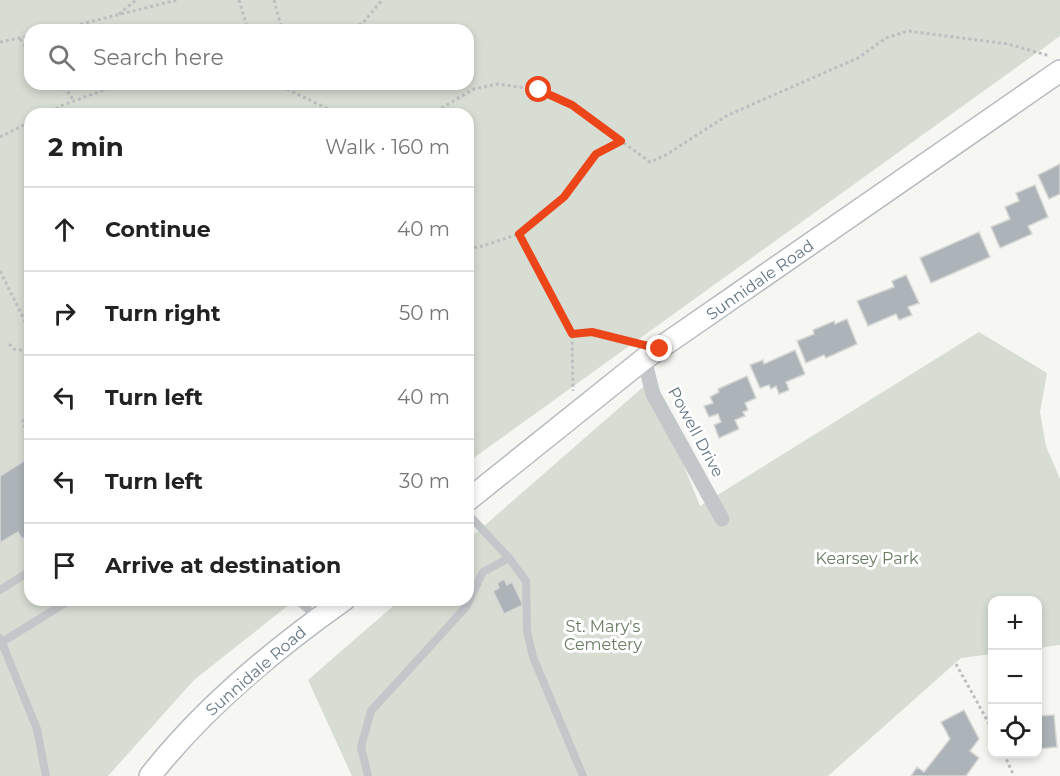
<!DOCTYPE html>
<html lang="en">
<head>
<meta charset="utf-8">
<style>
	:root { --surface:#fff; --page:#f2f2f2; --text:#222; --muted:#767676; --line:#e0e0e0 }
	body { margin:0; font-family:Montserrat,sans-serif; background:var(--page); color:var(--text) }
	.controls { position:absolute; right:18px; bottom:18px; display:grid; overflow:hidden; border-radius:12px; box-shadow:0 3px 9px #0003 }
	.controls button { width:54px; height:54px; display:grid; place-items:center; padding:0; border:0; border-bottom:2px solid var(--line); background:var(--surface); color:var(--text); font:30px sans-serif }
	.stop { position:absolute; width:18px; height:18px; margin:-14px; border:4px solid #ed451a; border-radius:50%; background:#fff }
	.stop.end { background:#ed451a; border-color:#fff; box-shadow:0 2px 6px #0008 }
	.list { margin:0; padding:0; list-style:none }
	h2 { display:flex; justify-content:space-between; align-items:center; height:78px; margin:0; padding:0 24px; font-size:26px }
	h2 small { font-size:20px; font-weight:400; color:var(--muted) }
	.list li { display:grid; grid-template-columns:39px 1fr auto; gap:18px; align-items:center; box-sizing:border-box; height:84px; padding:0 24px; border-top:2px solid var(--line) }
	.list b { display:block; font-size:22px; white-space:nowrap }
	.list em { font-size:20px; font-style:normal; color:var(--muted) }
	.icon { flex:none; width:33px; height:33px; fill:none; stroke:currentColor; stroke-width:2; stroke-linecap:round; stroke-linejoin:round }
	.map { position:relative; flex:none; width:1060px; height:776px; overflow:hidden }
	.search { position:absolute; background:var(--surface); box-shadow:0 3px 9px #0003; left:24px; top:24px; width:450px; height:66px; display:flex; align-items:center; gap:15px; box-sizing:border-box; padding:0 21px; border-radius:18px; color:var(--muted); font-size:22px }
	.panel { position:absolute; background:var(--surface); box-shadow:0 3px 9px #0003; left:24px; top:108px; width:450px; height:498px; border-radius:18px }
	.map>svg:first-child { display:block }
</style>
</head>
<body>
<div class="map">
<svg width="1060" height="776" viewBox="0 0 1060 776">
	<rect width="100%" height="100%" fill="#f6f6f2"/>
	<!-- green -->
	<g fill="#d7ddd2" fill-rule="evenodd">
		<path d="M0 0H1060V36L468 462V114H30V600H295L194 680 108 776H0ZM30 30H468V84H30Z"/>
		<polygon points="979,332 1047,373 1040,412 1046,446 1060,479 1060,645 1038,648 1038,600 992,600 992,654 961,658 828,776 352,776 308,680 400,600 468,600 468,540 650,381 700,506"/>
	</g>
	<!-- building -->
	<g fill="#acb4b9" stroke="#d7d7d4" stroke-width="1.5">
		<polygon points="1060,164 1060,194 1049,199 1038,175"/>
		<polygon points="1035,185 1048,217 1028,226 1032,234 1000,248 991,227 1010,219 1005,207 1019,201 1016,193"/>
		<polygon points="979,232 990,257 931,283 920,258"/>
		<polygon points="906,275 919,303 908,307 912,315 899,320 896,314 868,326 857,301 894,287 892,281"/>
		<polygon points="847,319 857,344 826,358 824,355 806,363 797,341 814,334 813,330 834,321 835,324"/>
		<polygon points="795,350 805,374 786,382 789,390 779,394 776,386 771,389 769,385 760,388 750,365 763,360 764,364"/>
		<polygon points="747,376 756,398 745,403 748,410 743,412 745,416 735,420 739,429 719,438 714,425 721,422 718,414 709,417 704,406 713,403 710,397 719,392 718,389"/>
		<polygon points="30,457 30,534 22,539 18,532 0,543 0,476"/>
		<polygon points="504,579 507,585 512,582 523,605 504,614 493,591 499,588 497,583"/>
		<polygon points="964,710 979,739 970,751 979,758 966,776 911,776 917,767 924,772 950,739 941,722"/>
		<polygon points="1054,715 1057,747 1038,749 1038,716"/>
	</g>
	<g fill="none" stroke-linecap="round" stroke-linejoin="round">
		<defs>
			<g id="secondary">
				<polyline points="468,500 644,359 1060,71"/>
				<path d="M150 776C204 707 273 650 344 600"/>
			</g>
		</defs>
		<!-- secondary casing -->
		<use href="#secondary" stroke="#b5bbbf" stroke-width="24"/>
		<!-- path -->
		<g stroke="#bcbfc1" stroke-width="3" stroke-dasharray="3 3" stroke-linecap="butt">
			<polyline points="239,0 248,30"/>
			<polyline points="274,0 282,30"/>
			<polyline points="119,14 136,0"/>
			<polyline points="57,30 177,0"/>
			<polyline points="329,30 362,24 382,0"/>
			<polyline points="20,39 30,53"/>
			<polyline points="0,42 30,36"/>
			<polyline points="58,84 70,94 73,101"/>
			<polyline points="276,84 339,114"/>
			<polyline points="45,114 63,105 120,84"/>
			<polyline points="431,114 474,89 498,84 539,90 572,105 650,162 664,156 728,115 858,58 886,38 908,31 1008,44 1050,56"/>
			<polyline points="0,137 30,122"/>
			<polyline points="519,234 564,197 596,155 620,141"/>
			<polyline points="468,248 479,247 519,234 572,334 573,391"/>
			<polyline points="0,271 30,331"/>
			<polyline points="572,334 592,332 635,342"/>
			<polyline points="9,344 14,349 21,350 30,346"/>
			<polyline points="30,409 23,420 27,436 30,441"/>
			<polyline points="956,664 992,729"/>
			<polyline points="1004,754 1014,776"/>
		</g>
		<!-- lane -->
		<g stroke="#c3c7ca" stroke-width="8">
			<polyline points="468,514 509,558 526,581 527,631 533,657 583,776"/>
			<polyline points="0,590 30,571"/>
			<polyline points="297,600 317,617"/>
			<polyline points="0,638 37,729 46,776"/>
			<polyline points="2,642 70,600"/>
			<polyline points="368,776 361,747 371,711 466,607 483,572 509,558"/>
		</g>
		<!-- street -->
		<polyline stroke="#c3c7ca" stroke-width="15" points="644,359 653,394 722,519"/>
		<!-- secondary -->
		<use href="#secondary" stroke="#fff" stroke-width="21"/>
	</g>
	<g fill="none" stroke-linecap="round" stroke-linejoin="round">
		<!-- route -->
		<polyline stroke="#ed451a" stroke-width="8" points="539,90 572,105 621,141 596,154 564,197 519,234 572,334 592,332 660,349"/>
	</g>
	<g text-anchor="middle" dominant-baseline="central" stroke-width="6" stroke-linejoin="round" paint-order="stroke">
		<!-- street labels -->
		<g font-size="16" fill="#637785" stroke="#fff">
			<text transform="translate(760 280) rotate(-35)">Sunnidale Road</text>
			<text transform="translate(696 432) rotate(62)">Powell Drive</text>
			<text transform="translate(256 671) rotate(-41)">Sunnidale Road</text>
		</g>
		<!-- park labels -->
		<g font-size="16" fill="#687b62" stroke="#fff">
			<text x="867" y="558">Kearsey Park</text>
			<text x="603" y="626">St. Mary's<tspan x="603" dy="18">Cemetery</tspan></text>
		</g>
	</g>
</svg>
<div class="controls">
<button>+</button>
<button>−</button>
<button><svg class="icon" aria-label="locate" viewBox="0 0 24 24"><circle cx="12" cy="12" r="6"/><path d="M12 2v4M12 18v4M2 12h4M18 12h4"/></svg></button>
</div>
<div class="stop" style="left:539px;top:90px"></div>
<div class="stop end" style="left:660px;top:349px"></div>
<div class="search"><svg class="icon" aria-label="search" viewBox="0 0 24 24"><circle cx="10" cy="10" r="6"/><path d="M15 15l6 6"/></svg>Search here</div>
<section class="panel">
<h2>2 min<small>Walk · 160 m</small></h2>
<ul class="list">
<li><svg class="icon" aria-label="ahead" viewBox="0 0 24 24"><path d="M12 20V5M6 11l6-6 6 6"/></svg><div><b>Continue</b></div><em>40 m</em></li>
<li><svg class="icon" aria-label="right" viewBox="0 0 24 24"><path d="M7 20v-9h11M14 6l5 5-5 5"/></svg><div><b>Turn right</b></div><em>50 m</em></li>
<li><svg class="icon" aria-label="left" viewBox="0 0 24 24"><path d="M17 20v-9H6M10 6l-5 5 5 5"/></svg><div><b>Turn left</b></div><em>40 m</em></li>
<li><svg class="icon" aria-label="left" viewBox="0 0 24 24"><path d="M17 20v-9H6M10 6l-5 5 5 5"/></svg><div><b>Turn left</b></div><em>30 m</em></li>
<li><svg class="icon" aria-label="arrive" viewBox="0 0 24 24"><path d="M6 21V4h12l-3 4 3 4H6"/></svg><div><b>Arrive at destination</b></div></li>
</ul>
</section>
</div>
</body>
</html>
